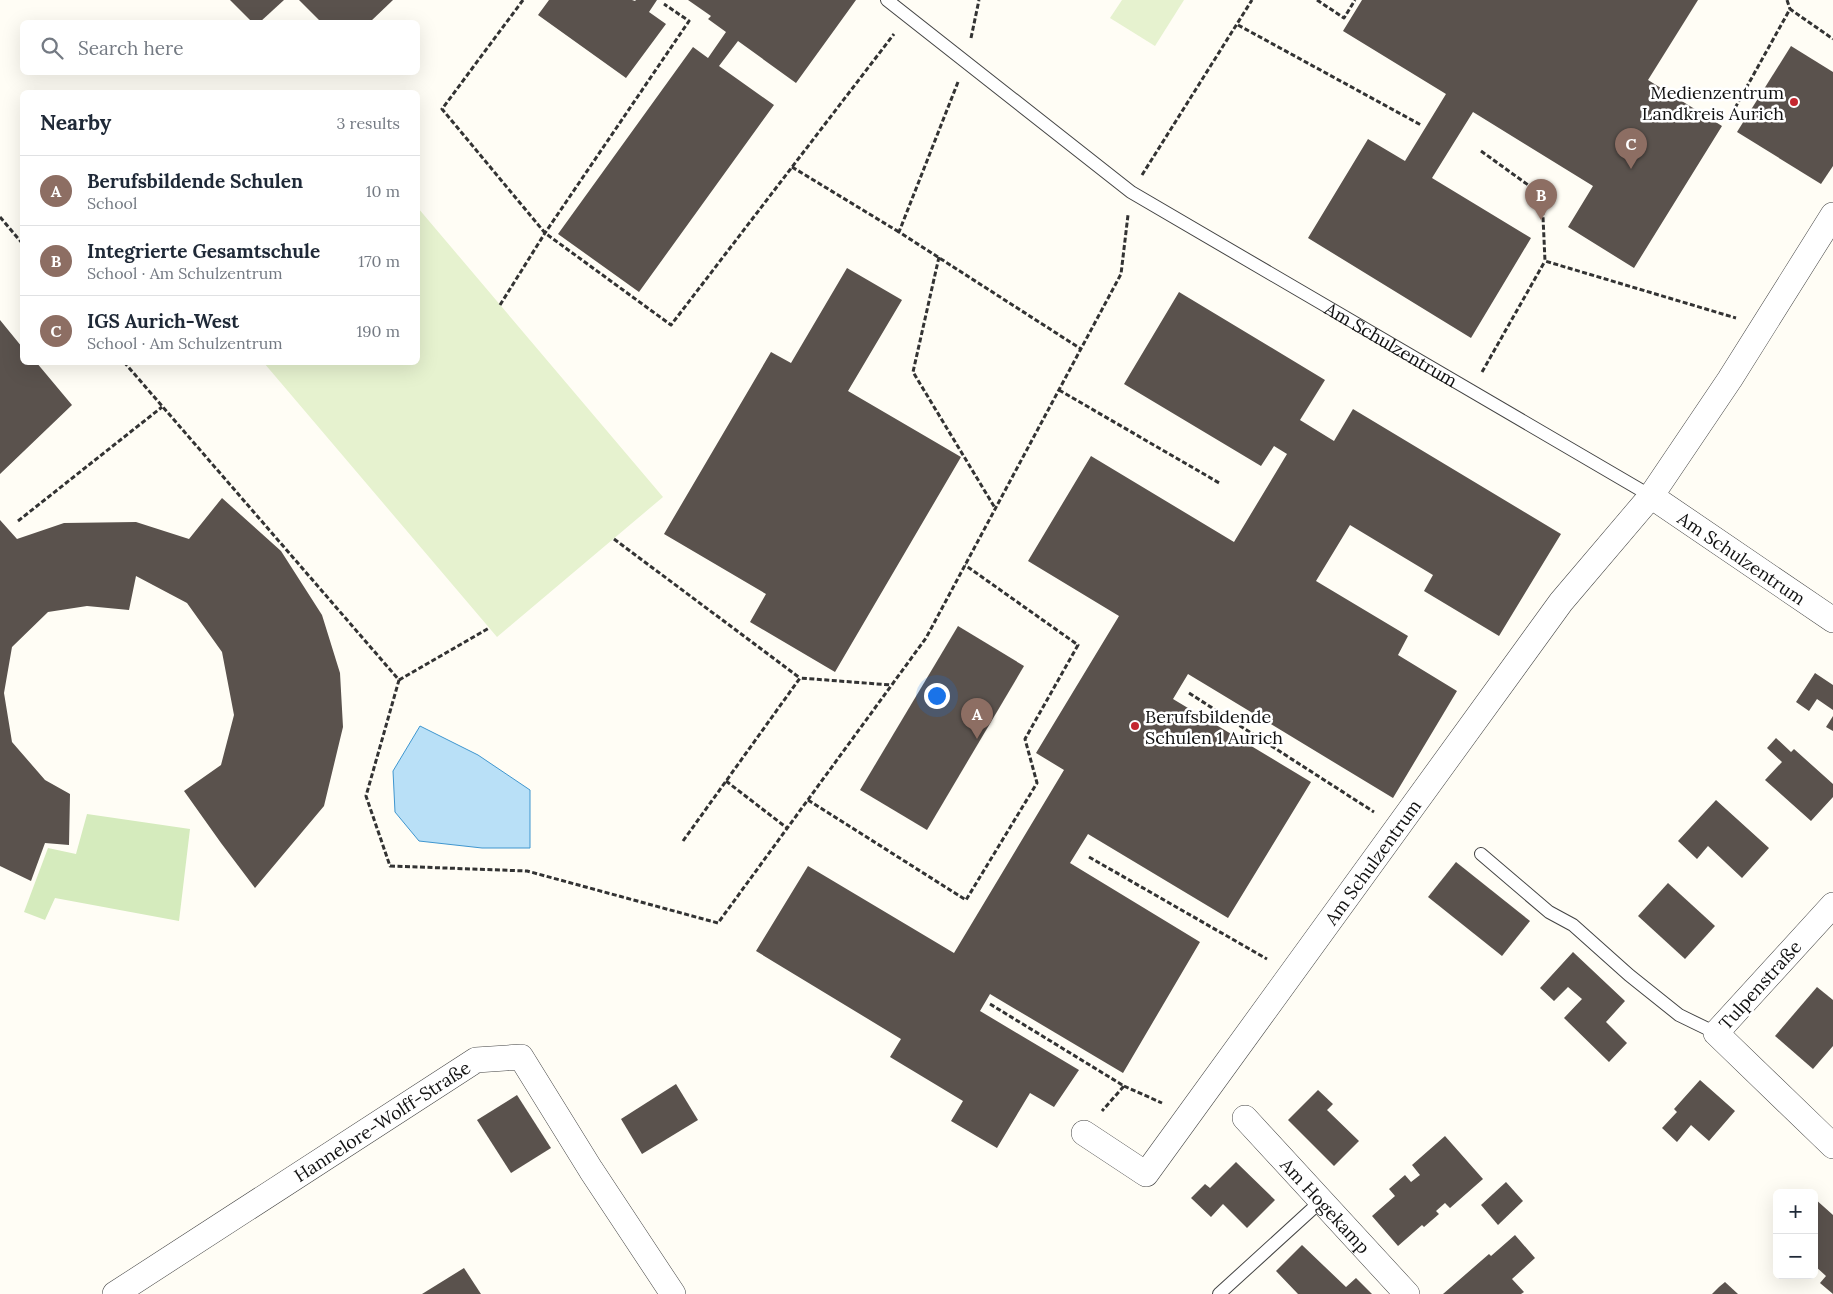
<!DOCTYPE html>
<html lang="en">
<head>
<meta charset="utf-8">
<style>
	:root { --surface:#fff; --page:#f6f6f7; --text:#1f2937; --muted:#747a83; --line:#e0e1e3; --accent:#b45309 }
	body { margin:0; font-family:Lora,serif; background:var(--page); color:var(--text) }
	.controls { position:absolute; right:15px; bottom:15px; display:grid; overflow:hidden; border-radius:8px; box-shadow:0 5px 20px #0002 }
	.controls button { width:45px; height:45px; display:grid; place-items:center; padding:0; border:0; border-bottom:1px solid var(--line); background:var(--surface); color:var(--text); font:25px sans-serif }
	.you { position:absolute; left:936px; top:695px; width:18px; height:18px; margin:-12px; border:4px solid #fff; border-radius:50%; background:#1a73e8; box-shadow:0 0 0 8px #1a73e833 }
	.badge { display:grid; place-items:center; width:32px; height:32px; border-radius:50%; background:var(--accent); color:#fff; font-size:16px; font-weight:700 }
	.pin { position:absolute; translate:-50% -41px; filter:drop-shadow(0 1px 2px #0008) }
	.pin::after { content:''; position:absolute; top:26px; width:18px; height:15px; background:inherit; clip-path:polygon(0 0,100% 0,50% 100%) }
	.list { margin:0; padding:0; list-style:none }
	h2 { display:flex; justify-content:space-between; align-items:center; height:65px; margin:0; padding:0 20px; font-size:21px }
	h2 small { font-size:16px; font-weight:400; color:var(--muted) }
	.list li { display:grid; grid-template-columns:32px 1fr auto; gap:15px; align-items:center; box-sizing:border-box; height:70px; padding:0 20px; border-top:1px solid var(--line) }
	.list b { display:block; font-size:19px; white-space:nowrap }
	.list p { margin:0; font-size:16px; white-space:nowrap; color:var(--muted) }
	.list em { font-size:16px; font-style:normal; color:var(--muted) }
	.icon { flex:none; width:28px; height:28px; fill:none; stroke:currentColor; stroke-width:2; stroke-linecap:round; stroke-linejoin:round }
	.map { position:relative; flex:none; width:1833px; height:1294px; overflow:hidden }
	.search { position:absolute; background:var(--surface); box-shadow:0 5px 20px #0002; left:20px; top:20px; width:400px; height:55px; display:flex; align-items:center; gap:12px; box-sizing:border-box; padding:0 18px; border-radius:8px; color:var(--muted); font-size:19px }
	.panel { position:absolute; background:var(--surface); box-shadow:0 5px 20px #0002; left:20px; top:90px; width:400px; height:275px; border-radius:8px }
	.map>svg:first-child { display:block }
</style>
</head>
<body>
<div class="map">
<svg width="1833" height="1294" viewBox="0 0 1833 1294">
	<rect width="100%" height="100%" fill="#fffdf5"/>
	<!-- green -->
	<polygon fill="#d5ebbd" points="87,814 190,829 179,921 55,898 45,920 24,912 48,848 76,854"/>
	<!-- pitch -->
	<g fill="#e6f2cf">
		<polygon points="1122,0 1184,0 1155,46 1110,18"/>
		<polygon points="418,208 663,497 497,637 264,363 418,362"/>
	</g>
	<!-- water -->
	<polygon fill="#b9e0f7" stroke="#3f96cf" points="420,726 478,755 530,790 530,848 482,848 419,841 395,812 393,771"/>
	<!-- building -->
	<g fill="#5a524d">
		<polygon points="230,0 284,0 260,22 252,22"/>
		<polygon points="299,0 393,0 370,22 321,22"/>
		<polygon points="549,0 632,0 635,1 636,0 657,0 649,12 666,24 626,78 538,15"/>
		<polygon points="688,0 856,0 796,83 738,41 719,66 774,105 639,292 558,234 693,47 708,58 726,32 708,19 711,16"/>
		<polygon points="1362,0 1698,0 1648,80 1722,126 1634,268 1568,227 1593,186 1473,112 1432,178 1531,238 1471,338 1308,238 1368,139 1405,161 1446,94 1343,31"/>
		<polygon points="1791,46 1833,72 1833,166 1821,184 1737,132"/>
		<polygon points="847,268 902,300 848,391 961,457 835,672 750,622 766,594 664,534 771,352 791,363"/>
		<polygon points="1179,292 1325,380 1300,420 1334,441 1353,409 1561,534 1499,636 1424,591 1433,575 1350,525 1316,581 1408,636 1398,655 1457,691 1393,798 1188,674 1173,699 1311,782 1228,918 1088,834 1070,863 1200,942 1123,1073 990,994 980,1011 1079,1070 1054,1107 1030,1093 997,1148 951,1121 963,1101 890,1057 901,1039 756,951 808,866 954,953 1064,770 1036,753 1119,616 1028,561 1091,456 1234,542 1287,454 1274,446 1261,466 1124,384"/>
		<polygon points="0,320 22,347 22,362 36,362 72,405 0,474"/>
		<polygon points="222,498 281,551 322,615 340,673 343,727 324,806 255,888 221,843 184,791 221,765 234,715 222,652 187,603 136,576 129,610 87,606 48,612 12,647 4,693 12,742 45,780 70,794 69,845 45,843 31,881 0,866 0,520 17,539 64,523 136,522 189,539"/>
		<polygon points="958,626 1024,666 927,830 860,790"/>
		<polygon points="1815,673 1833,685 1833,710 1817,699 1809,711 1796,702"/>
		<polygon points="1833,716 1833,731 1826,727"/>
		<polygon points="1776,738 1791,752 1794,749 1833,784 1833,797 1811,821 1765,780 1782,762 1767,748"/>
		<polygon points="1716,800 1769,848 1742,878 1708,846 1697,859 1678,841"/>
		<polygon points="1456,862 1530,921 1502,956 1428,897"/>
		<polygon points="1668,883 1715,926 1685,959 1638,916"/>
		<polygon points="1573,952 1625,1001 1606,1022 1627,1043 1609,1062 1564,1018 1582,999 1568,987 1554,1001 1540,988"/>
		<polygon points="1817,987 1833,1000 1833,1046 1813,1069 1775,1036"/>
		<polygon points="1700,1080 1735,1111 1709,1141 1691,1125 1677,1142 1662,1128 1677,1112 1674,1109"/>
		<polygon points="676,1084 698,1120 642,1154 621,1119"/>
		<polygon points="1318,1090 1333,1104 1327,1110 1359,1141 1334,1166 1288,1120"/>
		<polygon points="517,1095 551,1148 511,1173 477,1120"/>
		<polygon points="1445,1136 1483,1179 1450,1208 1445,1203 1436,1211 1439,1214 1424,1227 1422,1225 1398,1246 1372,1216 1395,1196 1389,1189 1405,1175 1411,1182 1420,1175 1412,1165"/>
		<polygon points="1236,1162 1275,1200 1247,1228 1223,1204 1211,1217 1191,1198 1205,1184 1210,1188"/>
		<polygon points="1506,1182 1523,1201 1498,1225 1481,1205"/>
		<polygon points="1814,1198 1833,1215 1833,1294 1820,1283 1826,1276 1814,1265"/>
		<polygon points="1515,1235 1535,1258 1512,1279 1524,1292 1521,1294 1443,1294 1489,1254 1491,1256"/>
		<polygon points="1302,1245 1346,1287 1356,1278 1372,1294 1298,1294 1276,1271"/>
		<polygon points="464,1268 481,1294 422,1294"/>
		<polygon points="1725,1282 1738,1294 1712,1294 1719,1287"/>
	</g>
	<g fill="none" stroke-linecap="round" stroke-linejoin="round">
		<defs>
			<g id="lane">
				<path id="s1" d="M887 0 1131 192 1651 496"/>
				<polyline points="1481,854 1549,912 1573,925 1629,975 1679,1015 1716,1033"/>
				<polyline points="1219,1294 1321,1201"/>
			</g>
			<g id="street">
				<polyline points="1651,496 1730,379 1833,215"/>
				<polyline points="1833,905 1716,1033 1833,1146"/>
				<path id="s2" d="M1245 1118 1407 1294"/>
				<path id="s3" d="M1084 1133 1146 1174 1561 602 1651 496 1833 620"/>
				<path id="s4" d="M115 1294 476 1060 521 1057 591 1170 673 1294"/>
			</g>
		</defs>
		<!-- lane casing -->
		<use href="#lane" stroke="#444" stroke-width="14"/>
		<!-- street casing -->
		<use href="#street" stroke="#444" stroke-width="26"/>
		<!-- path -->
		<g stroke="#333" stroke-width="3" stroke-dasharray="5 2.5" stroke-linecap="butt">
			<polyline points="523,0 442,109 545,233 671,325 894,34"/>
			<polyline points="1317,0 1344,18 1355,0"/>
			<polyline points="1787,0 1790,9"/>
			<polyline points="1238,25 1421,125"/>
			<polyline points="971,38 979,0"/>
			<polyline points="958,82 899,232 1081,349"/>
			<polyline points="1735,108 1790,9 1833,39"/>
			<polyline points="1481,151 1542,195 1545,261 1736,318"/>
			<polyline points="792,167 899,232"/>
			<polyline points="1142,175 1252,0"/>
			<polyline points="0,217 22,243"/>
			<polyline points="939,257 913,372 995,508"/>
			<polyline points="500,305 545,233 689,21 664,4"/>
			<polyline points="124,362 399,680 366,796 390,866 527,871 718,923 926,638 1121,274 1128,215"/>
			<polyline points="1482,372 1545,261"/>
			<polyline points="1059,390 1221,484"/>
			<polyline points="18,521 162,407"/>
			<polyline points="614,539 800,678"/>
			<polyline points="399,680 489,628"/>
			<polyline points="1189,693 1374,812"/>
			<polyline points="726,781 787,828"/>
			<polyline points="808,800 966,900 1037,783 1025,739 1078,645 965,565"/>
			<polyline points="683,841 800,678 891,685"/>
			<polyline points="1089,857 1267,959"/>
			<polyline points="990,1004 1124,1086 1102,1111"/>
			<polyline points="1124,1086 1162,1103"/>
		</g>
		<!-- lane -->
		<use href="#lane" stroke="#fff" stroke-width="12"/>
		<!-- street -->
		<use href="#street" stroke="#fff" stroke-width="25"/>
	</g>
	<!-- markers -->
	<g fill="#c4262e" stroke="#fff" stroke-width="2">
		<circle cx="1794" cy="102" r="5"/>
		<circle cx="1135" cy="726" r="5"/>
	</g>
	<g text-anchor="middle" dominant-baseline="central" stroke-width="5" stroke-linejoin="round" paint-order="stroke">
		<!-- poi labels -->
		<g font-size="18" fill="#111" stroke="#fff" text-anchor="end">
			<text x="1784" y="92">Medienzentrum<tspan x="1784" dy="21">Landkreis Aurich</tspan></text>
			<text x="1145" y="716" text-anchor="start">Berufsbildende<tspan x="1145" dy="21">Schulen 1 Aurich</tspan></text>
		</g>
		<!-- street labels -->
		<g font-size="18" fill="#111" stroke="#fff">
			<text stroke="none"><textPath href="#s1" startOffset="612">Am Schulzentrum</textPath></text>
			<text stroke="none"><textPath href="#s3" startOffset="1030">Am Schulzentrum</textPath></text>
			<text stroke="none"><textPath href="#s3" startOffset="460">Am Schulzentrum</textPath></text>
			<text transform="translate(1760 985) rotate(-48)">Tulpenstraße</text>
			<text stroke="none"><textPath href="#s4" startOffset="318">Hannelore-Wolff-Straße</textPath></text>
			<text stroke="none"><textPath href="#s2" startOffset="119">Am Hogekamp</textPath></text>
		</g>
	</g>
</svg>
<div class="controls">
<button>+</button>
<button>−</button>
</div>
<div class="you"></div>
<div class="pin badge" style="left:977px;top:739px;background:#8d6e63">A</div>
<div class="pin badge" style="left:1541px;top:220px;background:#8d6e63">B</div>
<div class="pin badge" style="left:1631px;top:169px;background:#8d6e63">C</div>
<div class="search"><svg class="icon" aria-label="search" viewBox="0 0 24 24"><circle cx="10" cy="10" r="6"/><path d="M15 15l6 6"/></svg>Search here</div>
<section class="panel">
<h2>Nearby<small>3 results</small></h2>
<ul class="list">
<li><span class="badge" style="background:#8d6e63">A</span><div><b>Berufsbildende Schulen</b><p>School</p></div><em>10 m</em></li>
<li><span class="badge" style="background:#8d6e63">B</span><div><b>Integrierte Gesamtschule</b><p>School · Am Schulzentrum</p></div><em>170 m</em></li>
<li><span class="badge" style="background:#8d6e63">C</span><div><b>IGS Aurich-West</b><p>School · Am Schulzentrum</p></div><em>190 m</em></li>
</ul>
</section>
</div>
</body>
</html>
